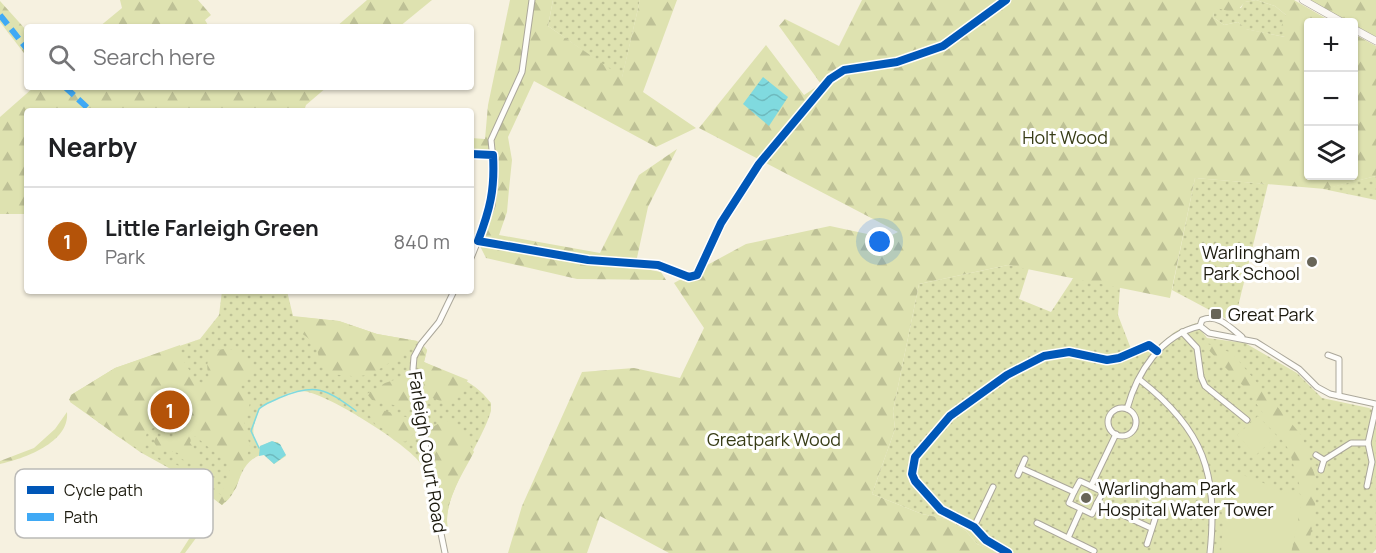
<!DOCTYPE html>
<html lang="en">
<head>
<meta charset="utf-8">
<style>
	:root { --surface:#fff; --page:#f6f6f6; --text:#202124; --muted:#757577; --line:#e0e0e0; --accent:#b45309 }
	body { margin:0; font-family:Manrope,sans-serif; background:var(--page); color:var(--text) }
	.controls { position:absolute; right:18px; top:18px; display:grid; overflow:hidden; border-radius:6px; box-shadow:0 2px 4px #0004 }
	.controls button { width:54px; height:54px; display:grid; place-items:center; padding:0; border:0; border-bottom:2px solid var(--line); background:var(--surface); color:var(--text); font:30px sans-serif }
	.you { position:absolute; left:880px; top:242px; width:21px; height:21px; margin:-15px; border:4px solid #fff; border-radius:50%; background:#1a73e8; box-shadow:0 0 0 9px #1a73e833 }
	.badge { display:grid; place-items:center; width:39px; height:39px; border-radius:50%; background:var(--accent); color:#fff; font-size:20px; font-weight:700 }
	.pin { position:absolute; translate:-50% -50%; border:3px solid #fff; box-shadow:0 2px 6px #0006 }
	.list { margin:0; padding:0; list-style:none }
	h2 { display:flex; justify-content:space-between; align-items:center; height:78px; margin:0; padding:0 24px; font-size:26px }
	h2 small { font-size:20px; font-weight:400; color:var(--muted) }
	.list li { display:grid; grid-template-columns:39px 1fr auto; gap:18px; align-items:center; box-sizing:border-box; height:108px; padding:0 24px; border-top:2px solid var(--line) }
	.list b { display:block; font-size:22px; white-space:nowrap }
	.list p { margin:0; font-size:20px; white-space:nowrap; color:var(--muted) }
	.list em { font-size:20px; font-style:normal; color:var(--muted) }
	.icon { flex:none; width:33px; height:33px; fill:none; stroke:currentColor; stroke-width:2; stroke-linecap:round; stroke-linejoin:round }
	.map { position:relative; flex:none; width:1376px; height:553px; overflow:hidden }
	.search { position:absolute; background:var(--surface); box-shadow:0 2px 4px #0004; left:24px; top:24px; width:450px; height:66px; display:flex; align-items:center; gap:15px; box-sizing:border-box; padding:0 21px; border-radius:6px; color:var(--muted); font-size:22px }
	.panel { position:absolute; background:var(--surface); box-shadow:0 2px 4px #0004; left:24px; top:108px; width:450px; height:186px; border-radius:6px }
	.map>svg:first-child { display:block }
</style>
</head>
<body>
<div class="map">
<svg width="1376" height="553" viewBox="0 0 1376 553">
	<defs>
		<pattern id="grass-dots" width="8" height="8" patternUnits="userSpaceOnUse" patternTransform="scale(1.5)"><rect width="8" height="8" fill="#dee2b0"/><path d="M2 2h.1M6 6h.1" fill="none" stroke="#bec196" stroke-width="1.8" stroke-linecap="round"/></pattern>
		<pattern id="forest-firs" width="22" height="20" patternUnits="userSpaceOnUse" patternTransform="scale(1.5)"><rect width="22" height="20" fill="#dee2b0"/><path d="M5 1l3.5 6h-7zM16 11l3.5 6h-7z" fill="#bec196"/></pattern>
		<pattern id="water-waves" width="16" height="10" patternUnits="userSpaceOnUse" patternTransform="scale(1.5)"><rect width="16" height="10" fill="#80dadf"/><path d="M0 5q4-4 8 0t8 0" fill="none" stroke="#6ebabe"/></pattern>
	</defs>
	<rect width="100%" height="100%" fill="#f6f1e0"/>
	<!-- grass -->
	<g fill="url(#grass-dots)">
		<polygon points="553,0 640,0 622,78 548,26"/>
		<polygon points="1256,0 1275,6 1286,15 1285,37 1245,29 1238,22 1224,25 1214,18 1212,6 1241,8 1244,2"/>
		<polygon points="1376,176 1376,200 1323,189"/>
		<polygon points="1195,178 1268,184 1234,323 1172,290"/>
		<polygon points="1008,265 1029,268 1019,299 1051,312 1074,277 1120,287 1118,315 1131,349 1149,342 1157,346 1176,331 1196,323 1207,338 1245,343 1297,373 1322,398 1369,408 1376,412 1376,549 1373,553 998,553 977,544 966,531 947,519 922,514 872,494 895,429 893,411 919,284"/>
		<path d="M222 291H287L293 316 339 321 377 334 417 341 427 350 424 362C451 376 471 377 491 403V411C482 443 440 498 448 529L439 530C434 509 432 483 421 464 409 445 324 391 301 391 290 390 270 402 260 408 254 424 249 432 259 447L270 442H278L286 456 274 464 263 454C234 464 244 490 222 505L185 477 140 452 70 402 71 395 115 368 200 339 219 315Z"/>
	</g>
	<!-- forest -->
	<g fill="url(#forest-firs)" fill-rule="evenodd">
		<polygon points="120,0 198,0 211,15 205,20 209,27 99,27 122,8"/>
		<polygon points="367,0 432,0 399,27 336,27"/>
		<path d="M510 0H553L548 26 622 77 640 0H677L643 92 696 128 656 147 534 81 508 137 512 160 509 189 507 212 499 235 600 253 639 175 677 149 648 207 635 267 661 272 666 280 577 279 486 258 479 244C497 212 498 187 496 152L485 151 484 159 471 157V138L485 139 488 105Z"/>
		<path d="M862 0H1294L1332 22H1308V176H1354V34L1376 46V176L1325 189 1195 178 1170 298 1008 265 919 284 893 411 895 429 872 494 922 514 947 519 966 531 977 544 999 553H669L600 516 587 553H508L522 506 582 372 634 368 680 378 704 328 674 283 746 244 830 226 886 238 898 232 699 128 766 45 804 95 821 84 779 26 785 19 839 46ZM1256 0 1275 6 1286 15 1281 27 1285 37 1246 29 1238 22 1224 25 1214 18 1213 7 1235 13 1245 2Z"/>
		<polygon points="1307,0 1376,0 1376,38 1354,26 1354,22 1348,22"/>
		<polygon points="0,1 27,31 27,57 0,22"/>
		<polygon points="34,87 248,87 250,90 255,87 265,89 266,87 327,87 306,105 304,111 27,111 27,214 0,214 0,117"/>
		<path d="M298 317 339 321 377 334 417 341C404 353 378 374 360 376 352 377 341 374 332 375L320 363 316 344 300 332Z"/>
		<polygon points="1200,341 1232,353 1302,436 1316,479 1315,512 1307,553 1291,553 1303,497 1289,450 1246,389"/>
		<path d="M180 345C179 359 190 369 196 381L204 384 210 379C195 340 249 340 253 374L240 387 241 394 250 403 244 425 250 446 236 488 222 505 185 477 117 436 69 400 71 395 115 368ZM181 402 185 404 178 421 179 434 176 437H156L154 442 158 449 178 453 180 458 193 465 199 463 200 456 190 443 191 438 195 436 231 466 221 495 196 478 192 472 175 464 161 461 143 449 147 432 161 423Z"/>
		<polygon points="424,346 427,350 424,362 468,380 458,394 445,403 423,394 424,372 418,358"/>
		<polygon points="403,377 411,382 419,411 372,400 367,394 385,383"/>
		<polygon points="372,407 416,420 418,431 405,442 375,424 367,411"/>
		<path d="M67 412C70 443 23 459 0 464V461L34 448 55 429Z"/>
		<path d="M444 420 458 425 474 452C463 473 442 505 448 529H444L431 467 428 430Z"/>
		<polygon points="210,513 207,523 185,553 180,553 205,514"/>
	</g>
	<!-- garden -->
	<g fill="#dee2b0">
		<polygon points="1258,416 1277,436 1256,455 1237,435"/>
		<polygon points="1216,469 1254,478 1284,494 1295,490 1303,497 1291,553 1221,553 1223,523"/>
	</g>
	<!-- water -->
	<g fill="url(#water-waves)">
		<polygon points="763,77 788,97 769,126 743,104"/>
		<polygon points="272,441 280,444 286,455 274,464 264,455 259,456 260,446"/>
	</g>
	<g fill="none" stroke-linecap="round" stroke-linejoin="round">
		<!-- stream -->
		<path stroke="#80dadf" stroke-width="1.5" d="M259 448 251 431 259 409C265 403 272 402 279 398 315 383 325 388 356 411"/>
		<defs>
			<g id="street">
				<polyline points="471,258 492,206 495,179 491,140 522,72 532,0"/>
				<polyline points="1200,326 1209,333 1256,342 1299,369 1317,387 1330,394 1376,404"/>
				<polyline points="1182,332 1197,348 1201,377 1205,386 1247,420"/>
				<polyline points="1328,355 1339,359 1339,396"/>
				<path d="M1140 380C1204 430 1218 473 1210 553"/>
				<circle cx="1122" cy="422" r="14"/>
				<path d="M1127 409C1137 372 1161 335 1200 326L1202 320C1217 313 1231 328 1242 337"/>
				<polyline points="1316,455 1324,460 1351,443 1368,443"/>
				<polyline points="1021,468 1074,492 1069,503 1092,514 1097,503 1151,528"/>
				<polyline points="1321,470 1324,460"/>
				<polyline points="1018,475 1025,459"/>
				<polyline points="1367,486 1372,462 1368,443 1376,407"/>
				<polyline points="1074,492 1080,481 1091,486"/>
				<polyline points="1097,503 1103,492 1091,486 1116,434"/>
				<polyline points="1037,523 1094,551"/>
				<polyline points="974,527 993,487"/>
				<polyline points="1068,538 1081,509"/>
				<polyline points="1147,544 1155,519"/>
				<polyline points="445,553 427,465 423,412 413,369 414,357 421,344 439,322 454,291"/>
				<polyline points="1008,553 986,540 974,527 941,510 915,481 912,474 915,457 950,416 1007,375 1044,356 1069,352 1107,360 1119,358 1149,345 1157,351"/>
			</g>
			<g id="secondary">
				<polyline points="1303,0 1342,22"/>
				<polyline points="1354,29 1376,41"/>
			</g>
		</defs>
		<!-- street casing -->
		<use href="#street" stroke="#aba79a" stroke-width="7"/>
		<!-- secondary casing -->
		<use href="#secondary" stroke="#aba79a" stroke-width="8"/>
		<!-- street -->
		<use href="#street" stroke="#fefdfa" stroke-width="5"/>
		<!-- secondary -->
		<use href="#secondary" stroke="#fbf8f4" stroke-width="7"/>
		<!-- quiet -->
		<g stroke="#3fa9f5" stroke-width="6" stroke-dasharray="12 6" stroke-linecap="butt">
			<polyline points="0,15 27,49"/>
			<polyline points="65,87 91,111"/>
		</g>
		<defs>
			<g id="cycleway">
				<path d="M471 154 493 155C495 190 490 209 478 241L588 260 658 265 689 277 697 275 721 223 759 164 830 79 844 70 897 62 943 46 1006 0"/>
				<polyline points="1008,553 986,540 974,527 941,510 915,481 912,474 915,457 950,416 1007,375 1044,356 1069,352 1107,360 1119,358 1149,345 1157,351"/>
			</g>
		</defs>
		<!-- cycleway casing -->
		<use href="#cycleway" stroke="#fff" stroke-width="11"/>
		<!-- cycleway -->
		<use href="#cycleway" stroke="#0057b8" stroke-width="8"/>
	</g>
	<!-- markers -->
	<g fill="#686558" stroke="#fff" stroke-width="2">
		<circle cx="1312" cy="262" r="6"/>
		<rect x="1210" y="308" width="12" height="12" rx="3"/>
		<circle cx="1086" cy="498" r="6"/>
	</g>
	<g text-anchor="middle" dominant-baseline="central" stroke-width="6" stroke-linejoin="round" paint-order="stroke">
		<!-- park labels -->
		<g font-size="18" fill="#373c16" stroke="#fff">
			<text x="1065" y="137">Holt Wood</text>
			<text x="774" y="439">Greatpark Wood</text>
		</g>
		<!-- poi labels -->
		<g font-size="18" fill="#1c1a0e" stroke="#fff" text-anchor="start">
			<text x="1300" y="252" text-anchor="end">Warlingham<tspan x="1300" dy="21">Park School</tspan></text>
			<text x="1228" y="314">Great Park</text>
			<text x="1098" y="488">Warlingham Park<tspan x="1098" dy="21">Hospital Water Tower</tspan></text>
		</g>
		<!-- street labels -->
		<g font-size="18" fill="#1c1a0e" stroke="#fff">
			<text transform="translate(428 452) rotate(81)">Farleigh Court Road</text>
		</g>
	</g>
	<!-- legend -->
	<rect x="15" y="469" width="198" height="69" rx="9" fill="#fff" stroke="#bbbab7" stroke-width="1.5"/>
	<rect x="27" y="486" width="27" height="8" fill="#0057b8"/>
	<rect x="27" y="513" width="27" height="8" fill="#3fa9f5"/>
	<g font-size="16" fill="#1c1a0e">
		<text x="64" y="496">Cycle path</text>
		<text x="64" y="523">Path</text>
	</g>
</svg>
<div class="controls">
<button>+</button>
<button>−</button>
<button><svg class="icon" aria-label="layers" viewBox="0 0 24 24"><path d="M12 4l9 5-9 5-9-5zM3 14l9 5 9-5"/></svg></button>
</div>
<div class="you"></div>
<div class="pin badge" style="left:170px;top:410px">1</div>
<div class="search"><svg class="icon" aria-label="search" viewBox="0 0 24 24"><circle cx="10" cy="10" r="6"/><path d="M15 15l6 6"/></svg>Search here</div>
<section class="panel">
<h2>Nearby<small></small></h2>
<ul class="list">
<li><span class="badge">1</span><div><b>Little Farleigh Green</b><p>Park</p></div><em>840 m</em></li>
</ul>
</section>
</div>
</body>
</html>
